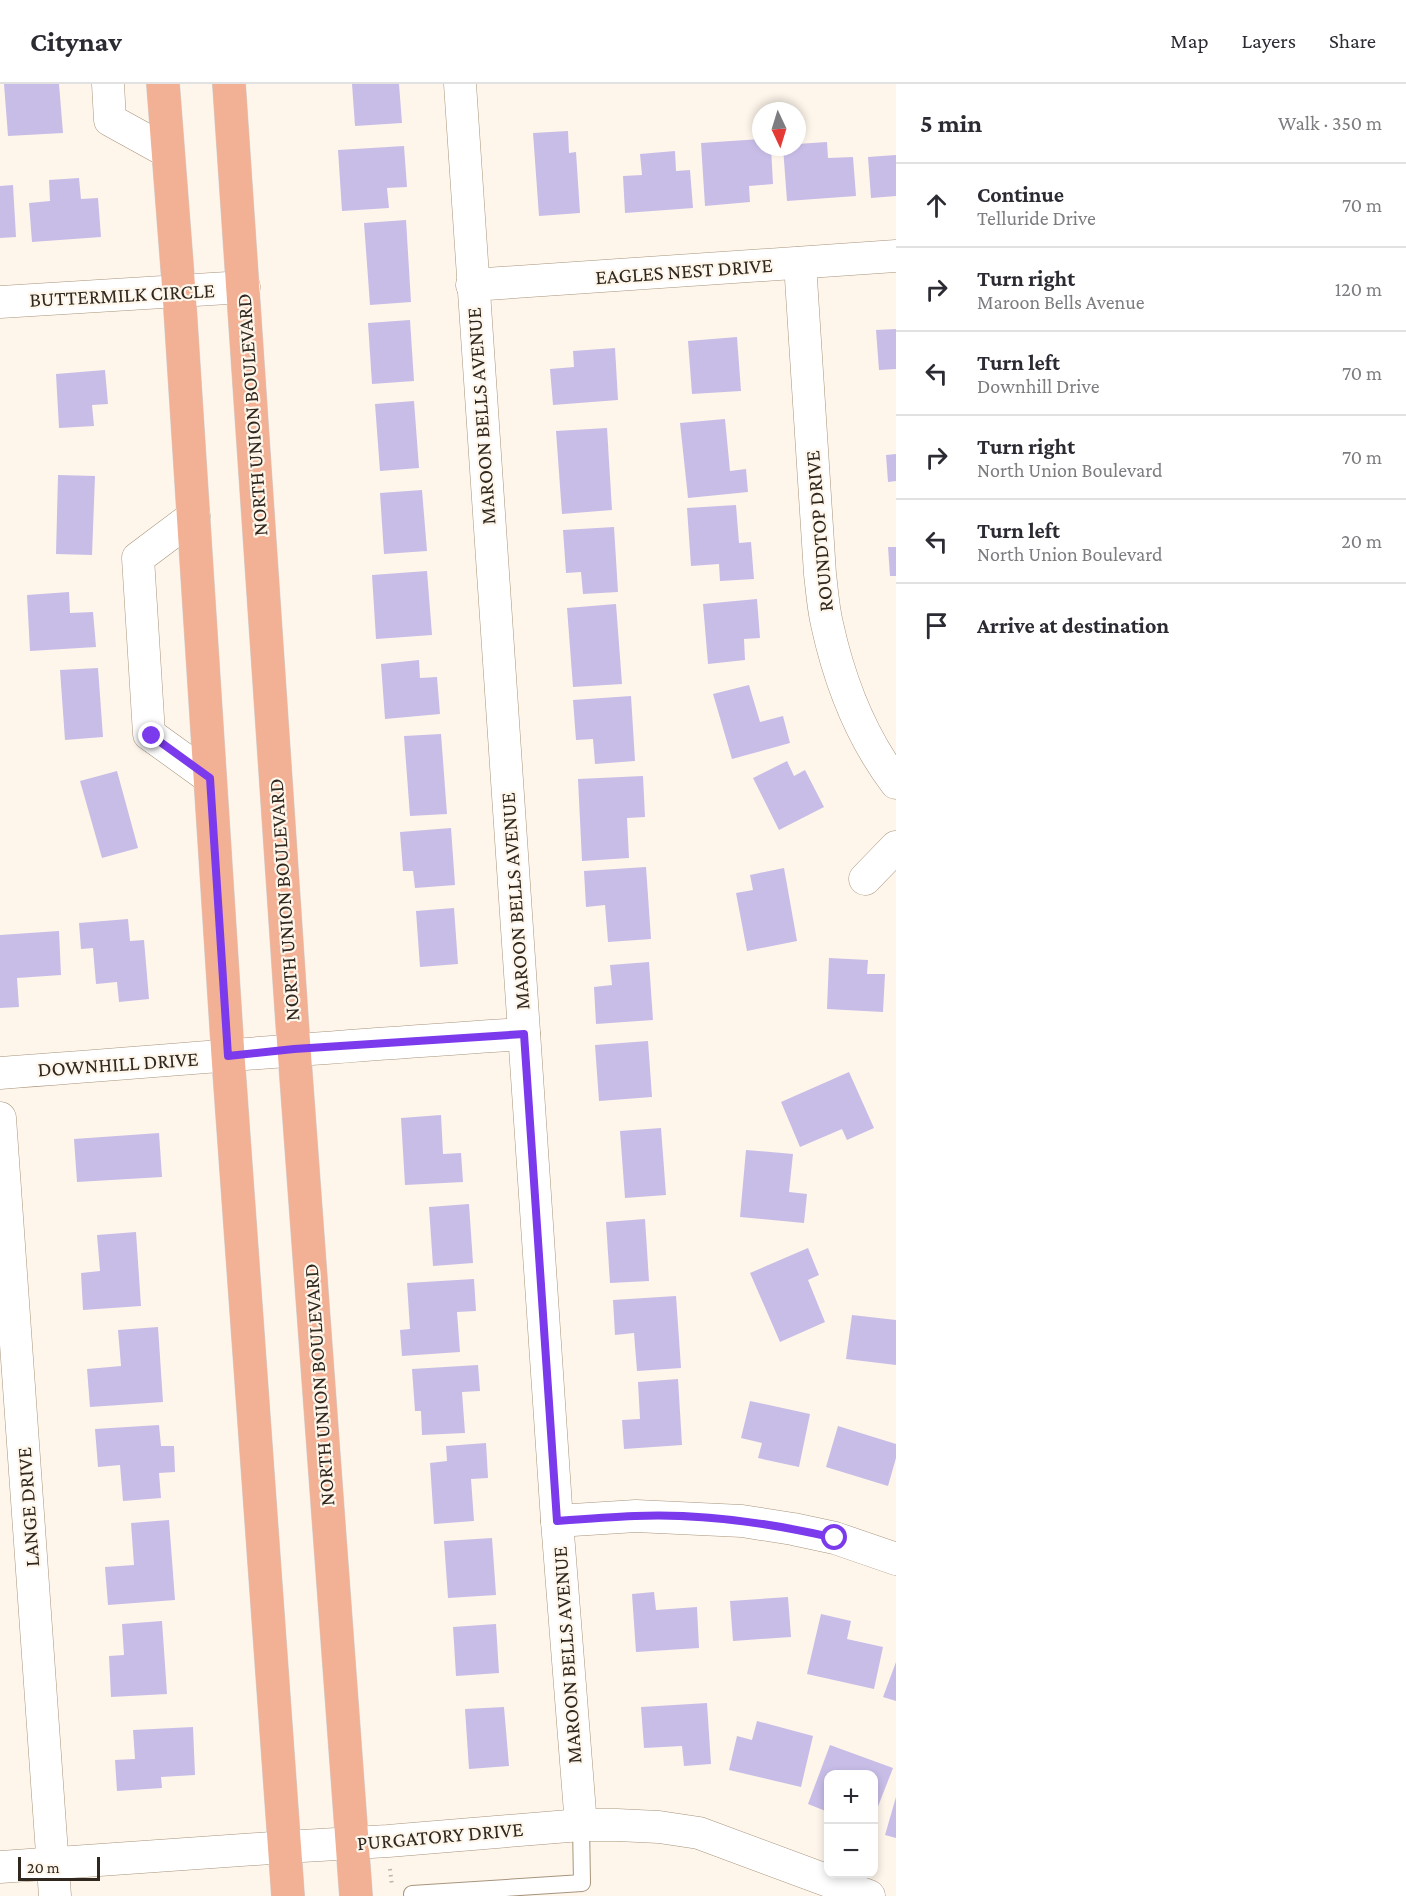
<!DOCTYPE html>
<html lang="en">
<head>
<meta charset="utf-8">
<style>
	:root { --surface:#fff; --page:#f7f7f7; --text:#2b2b33; --muted:#7c7c81; --line:#e1e1e2 }
	body { margin:0; font-family:"Crimson Pro",serif; background:var(--page); color:var(--text) }
	.controls { position:absolute; right:18px; bottom:18px; display:grid; overflow:hidden; border-radius:12px; box-shadow:0 3px 9px #0003 }
	.controls button { width:54px; height:54px; display:grid; place-items:center; padding:0; border:0; border-bottom:2px solid var(--line); background:var(--surface); color:var(--text); font:30px sans-serif }
	.compass { position:absolute; left:752px; top:18px; width:54px; height:54px; border-radius:50%; background:var(--surface); box-shadow:0 3px 9px #0003; rotate:176deg }
	.scale { position:absolute; left:18px; bottom:15px; width:82px; box-sizing:border-box; padding-left:6px; border:3px solid #30281e; border-top:0; font-size:16px; line-height:21px; white-space:nowrap; color:#30281e; -webkit-text-stroke:4px #fef6eb; paint-order:stroke }
	.stop { position:absolute; width:18px; height:18px; margin:-14px; border:4px solid #7c3aed; border-radius:50%; background:#fff }
	.stop.end { background:#7c3aed; border-color:#fff; box-shadow:0 2px 6px #0008 }
	.list { margin:0; padding:0; list-style:none }
	h2 { display:flex; justify-content:space-between; align-items:center; height:78px; margin:0; padding:0 24px; font-size:26px }
	h2 small { font-size:20px; font-weight:400; color:var(--muted) }
	.list li { display:grid; grid-template-columns:39px 1fr auto; gap:18px; align-items:center; box-sizing:border-box; height:84px; padding:0 24px; border-top:2px solid var(--line) }
	.list b { display:block; font-size:22px; white-space:nowrap }
	.list p { margin:0; font-size:20px; white-space:nowrap; color:var(--muted) }
	.list em { font-size:20px; font-style:normal; color:var(--muted) }
	.icon { flex:none; width:33px; height:33px; fill:none; stroke:currentColor; stroke-width:2; stroke-linecap:round; stroke-linejoin:round }
	.map { position:relative; flex:none; width:896px; height:1812px; overflow:hidden }
	header { display:flex; align-items:center; gap:36px; box-sizing:border-box; height:84px; padding:0 30px; background:var(--surface); border-bottom:2px solid var(--line) }
	header strong { font-size:28px }
	nav { display:flex; gap:33px; margin-inline-start:auto; font-size:21px }
	main { display:flex }
	aside { flex:1; background:var(--surface) }
	.map>svg:first-child { display:block }
</style>
</head>
<body>
<header>
<strong>Citynav</strong>
<nav><a>Map</a><a>Layers</a><a>Share</a></nav>
</header>
<main>
<div class="map">
<svg width="896" height="1812" viewBox="0 0 896 1812">
	<rect width="100%" height="100%" fill="#fef6eb"/>
	<!-- building -->
	<g fill="#c8bde7">
		<polygon points="4,0 59,0 63,49 8,52"/>
		<polygon points="352,0 399,0 402,39 355,42"/>
		<polygon points="568,47 569,69 576,68 580,129 539,132 533,49"/>
		<polygon points="761,55 761,63 771,63 773,100 749,102 750,118 705,122 701,59"/>
		<polygon points="827,58 828,74 853,73 856,112 787,117 783,63 797,63 797,60"/>
		<polygon points="404,62 407,103 387,104 389,124 342,127 338,66"/>
		<polygon points="675,67 676,87 690,86 693,124 625,129 623,92 642,91 640,70"/>
		<polygon points="896,71 896,112 871,114 868,73"/>
		<polygon points="79,94 81,115 98,114 101,153 32,158 29,119 50,117 49,96"/>
		<polygon points="13,101 16,153 0,154 0,102"/>
		<polygon points="406,136 411,218 370,221 364,139"/>
		<polygon points="410,236 414,297 372,300 368,239"/>
		<polygon points="896,245 896,285 879,286 876,246"/>
		<polygon points="737,253 741,307 692,310 688,257"/>
		<polygon points="615,264 618,316 553,321 550,285 574,283 573,267"/>
		<polygon points="105,286 108,320 92,321 94,342 59,344 56,290"/>
		<polygon points="414,317 419,384 380,387 375,320"/>
		<polygon points="725,335 730,387 746,385 748,408 688,414 680,339"/>
		<polygon points="607,344 612,426 562,430 556,347"/>
		<polygon points="896,370 896,397 888,398 886,371"/>
		<polygon points="58,391 95,392 92,471 56,470"/>
		<polygon points="422,406 427,467 384,470 380,409"/>
		<polygon points="736,421 739,459 751,458 754,495 720,497 719,480 691,482 687,424"/>
		<polygon points="614,443 618,508 583,510 581,488 566,489 563,446"/>
		<polygon points="888,463 896,463 896,492 890,492"/>
		<polygon points="427,487 432,551 376,555 372,491"/>
		<polygon points="69,508 70,529 93,528 96,563 30,567 27,511"/>
		<polygon points="757,515 760,554 744,555 745,576 708,580 703,520"/>
		<polygon points="616,520 622,600 573,603 567,524"/>
		<polygon points="419,576 420,594 437,593 440,630 385,635 381,580"/>
		<polygon points="98,584 103,653 65,656 60,586"/>
		<polygon points="749,601 760,638 783,632 790,659 732,675 713,610"/>
		<polygon points="631,612 635,677 595,680 593,655 576,656 573,616"/>
		<polygon points="441,650 447,730 410,732 404,652"/>
		<polygon points="787,677 794,692 805,686 824,723 779,746 753,694"/>
		<polygon points="117,687 138,764 102,774 80,697"/>
		<polygon points="643,692 645,733 627,734 629,774 582,777 578,695"/>
		<polygon points="451,744 455,801 415,804 413,787 403,787 400,748"/>
		<polygon points="646,783 651,855 608,858 605,821 586,823 584,787"/>
		<polygon points="784,784 797,857 747,867 736,809 753,806 750,791"/>
		<polygon points="454,824 458,880 420,883 416,827"/>
		<polygon points="128,835 130,857 144,856 149,915 119,918 117,898 96,900 93,864 81,865 79,839"/>
		<polygon points="59,847 61,891 17,894 19,923 0,924 0,851"/>
		<polygon points="829,874 868,876 867,890 885,890 883,928 827,925"/>
		<polygon points="649,878 653,936 596,940 594,903 612,901 610,881"/>
		<polygon points="648,957 652,1013 599,1017 595,961"/>
		<polygon points="849,988 874,1044 847,1056 842,1045 800,1063 781,1018"/>
		<polygon points="441,1031 443,1070 461,1069 463,1098 405,1101 401,1034"/>
		<polygon points="661,1044 666,1111 625,1114 620,1047"/>
		<polygon points="159,1049 162,1093 77,1098 74,1055"/>
		<polygon points="746,1066 793,1070 789,1108 807,1110 804,1139 740,1133"/>
		<polygon points="469,1120 473,1179 433,1182 429,1123"/>
		<polygon points="645,1135 649,1197 610,1199 606,1138"/>
		<polygon points="136,1148 141,1222 83,1226 81,1189 100,1187 97,1151"/>
		<polygon points="808,1164 819,1191 808,1196 825,1238 780,1258 750,1189"/>
		<polygon points="474,1195 476,1227 457,1228 460,1268 402,1272 400,1246 410,1245 407,1199"/>
		<polygon points="676,1212 681,1284 637,1287 634,1249 615,1251 613,1216"/>
		<polygon points="852,1231 896,1236 896,1281 846,1275"/>
		<polygon points="158,1243 163,1318 90,1323 87,1285 121,1282 118,1246"/>
		<polygon points="478,1281 480,1307 462,1308 465,1349 422,1351 421,1327 415,1327 412,1285"/>
		<polygon points="678,1295 682,1361 624,1365 622,1336 640,1335 638,1298"/>
		<polygon points="750,1317 810,1330 799,1383 758,1374 762,1359 741,1354"/>
		<polygon points="159,1341 161,1362 174,1362 175,1388 159,1389 161,1414 123,1417 120,1381 98,1383 95,1345"/>
		<polygon points="838,1342 896,1360 896,1374 888,1402 826,1383"/>
		<polygon points="486,1359 488,1394 471,1395 474,1437 434,1440 430,1379 447,1377 446,1362"/>
		<polygon points="169,1436 175,1516 108,1521 105,1483 134,1481 131,1439"/>
		<polygon points="492,1454 496,1511 448,1514 444,1457"/>
		<polygon points="654,1508 656,1526 697,1523 699,1564 636,1568 632,1510"/>
		<polygon points="788,1513 791,1553 733,1557 730,1517"/>
		<polygon points="821,1530 851,1537 847,1555 883,1563 874,1605 807,1590"/>
		<polygon points="162,1537 167,1610 111,1613 109,1572 124,1571 122,1540"/>
		<polygon points="496,1540 499,1589 456,1592 453,1543"/>
		<polygon points="896,1578 896,1617 883,1613"/>
		<polygon points="707,1619 711,1680 684,1682 682,1662 644,1664 641,1623"/>
		<polygon points="504,1623 509,1682 469,1685 465,1625"/>
		<polygon points="757,1637 813,1652 801,1703 729,1686 737,1652 752,1656"/>
		<polygon points="193,1643 195,1691 161,1693 162,1704 117,1707 115,1676 135,1675 133,1646"/>
		<polygon points="830,1661 893,1684 877,1725 874,1724 874,1690 828,1690 828,1728 808,1720"/>
		<polygon points="896,1713 896,1754 885,1751"/>
	</g>
	<g fill="none" stroke-linecap="round" stroke-linejoin="round">
		<defs>
			<polyline id="lane" points="412,1810 582,1799 581,1741"/>
			<g id="street">
				<polyline points="108,0 110,36 168,68"/>
				<polyline points="460,0 557,1437 581,1741"/>
				<path d="M800 179 820 490C822 506 823 523 827 540 839 595 861 653 896 699"/>
				<polyline points="472,201 896,172"/>
				<polyline points="0,218 244,203"/>
				<polyline points="194,432 138,474 149,650 210,694"/>
				<polyline points="865,795 896,763"/>
				<path d="M0 989C175 976 349 961 524 950"/>
				<polyline points="0,1034 55,1812"/>
				<polyline points="557,1437 636,1432 742,1437 793,1445 835,1454 896,1475"/>
				<polyline points="0,1783 285,1763 388,1757 581,1741 617,1741 659,1743 699,1749 869,1812"/>
			</g>
			<g id="primary">
				<polyline points="163,0 179,208 228,972 288,1812"/>
				<polyline points="229,0 292,937 356,1812"/>
			</g>
		</defs>
		<!-- lane casing -->
		<use href="#lane" stroke="#a8947c" stroke-width="18"/>
		<!-- street casing -->
		<use href="#street" stroke="#a8947c" stroke-width="33"/>
		<!-- primary casing -->
		<use href="#primary" stroke="#d6d4d2" stroke-width="34"/>
		<!-- path -->
		<polyline stroke="#bdb5aa" stroke-width="4" stroke-dasharray="1.5 4.5" stroke-linecap="butt" points="390,1785 392,1802"/>
		<!-- lane -->
		<use href="#lane" stroke="#fff" stroke-width="16"/>
		<!-- street -->
		<use href="#street" stroke="#fff" stroke-width="32"/>
		<!-- primary -->
		<use href="#primary" stroke="#f2b094" stroke-width="33"/>
	</g>
	<g fill="none" stroke-linecap="round" stroke-linejoin="round">
		<!-- route -->
		<path stroke="#7c3aed" stroke-width="8" d="M152 652 210 694 228 972 294 965 524 950 557 1437C583 1435 609 1433 635 1432 702 1429 770 1439 835 1454"/>
	</g>
	<g text-anchor="middle" dominant-baseline="central" stroke-width="4.5" stroke-linejoin="round" paint-order="stroke">
		<!-- street labels -->
		<g font-size="21" fill="#30281e" stroke="#fef6eb">
			<text transform="translate(684 187) rotate(-4)">EAGLES NEST DRIVE</text>
			<text transform="translate(122 211) rotate(-3)">BUTTERMILK CIRCLE</text>
			<text transform="translate(252 331) rotate(-94)">NORTH UNION BOULEVARD</text>
			<text transform="translate(481 332) rotate(-94)">MAROON BELLS AVENUE</text>
			<text transform="translate(819 447) rotate(-95)">ROUNDTOP DRIVE</text>
			<text transform="translate(284 816) rotate(-94)">NORTH UNION BOULEVARD</text>
			<text transform="translate(515 817) rotate(-94)">MAROON BELLS AVENUE</text>
			<text transform="translate(118 980) rotate(-4)">DOWNHILL DRIVE</text>
			<text transform="translate(319 1301) rotate(-94)">NORTH UNION BOULEVARD</text>
			<text transform="translate(28 1423) rotate(-94)">LANGE DRIVE</text>
			<text transform="translate(567 1571) rotate(-94)">MAROON BELLS AVENUE</text>
			<text transform="translate(440 1752) rotate(-5)">PURGATORY DRIVE</text>
		</g>
	</g>
</svg>
<div class="controls">
<button>+</button>
<button>−</button>
</div>
<svg class="compass" viewBox="-18 -18 36 36"><path d="M0-13l5 13h-10z" fill="#e53935"/><path d="M0 13l5-13h-10z" fill="#7c7c81"/></svg>
<div class="scale">20 m</div>
<div class="stop" style="left:835px;top:1454px"></div>
<div class="stop end" style="left:152px;top:652px"></div>
</div>
<aside>
<h2>5 min<small>Walk · 350 m</small></h2>
<ul class="list">
<li><svg class="icon" aria-label="ahead" viewBox="0 0 24 24"><path d="M12 20V5M6 11l6-6 6 6"/></svg><div><b>Continue</b><p>Telluride Drive</p></div><em>70 m</em></li>
<li><svg class="icon" aria-label="right" viewBox="0 0 24 24"><path d="M7 20v-9h11M14 6l5 5-5 5"/></svg><div><b>Turn right</b><p>Maroon Bells Avenue</p></div><em>120 m</em></li>
<li><svg class="icon" aria-label="left" viewBox="0 0 24 24"><path d="M17 20v-9H6M10 6l-5 5 5 5"/></svg><div><b>Turn left</b><p>Downhill Drive</p></div><em>70 m</em></li>
<li><svg class="icon" aria-label="right" viewBox="0 0 24 24"><path d="M7 20v-9h11M14 6l5 5-5 5"/></svg><div><b>Turn right</b><p>North Union Boulevard</p></div><em>70 m</em></li>
<li><svg class="icon" aria-label="left" viewBox="0 0 24 24"><path d="M17 20v-9H6M10 6l-5 5 5 5"/></svg><div><b>Turn left</b><p>North Union Boulevard</p></div><em>20 m</em></li>
<li><svg class="icon" aria-label="arrive" viewBox="0 0 24 24"><path d="M6 21V4h12l-3 4 3 4H6"/></svg><div><b>Arrive at destination</b></div></li>
</ul>
</aside>
</main>
</body>
</html>
